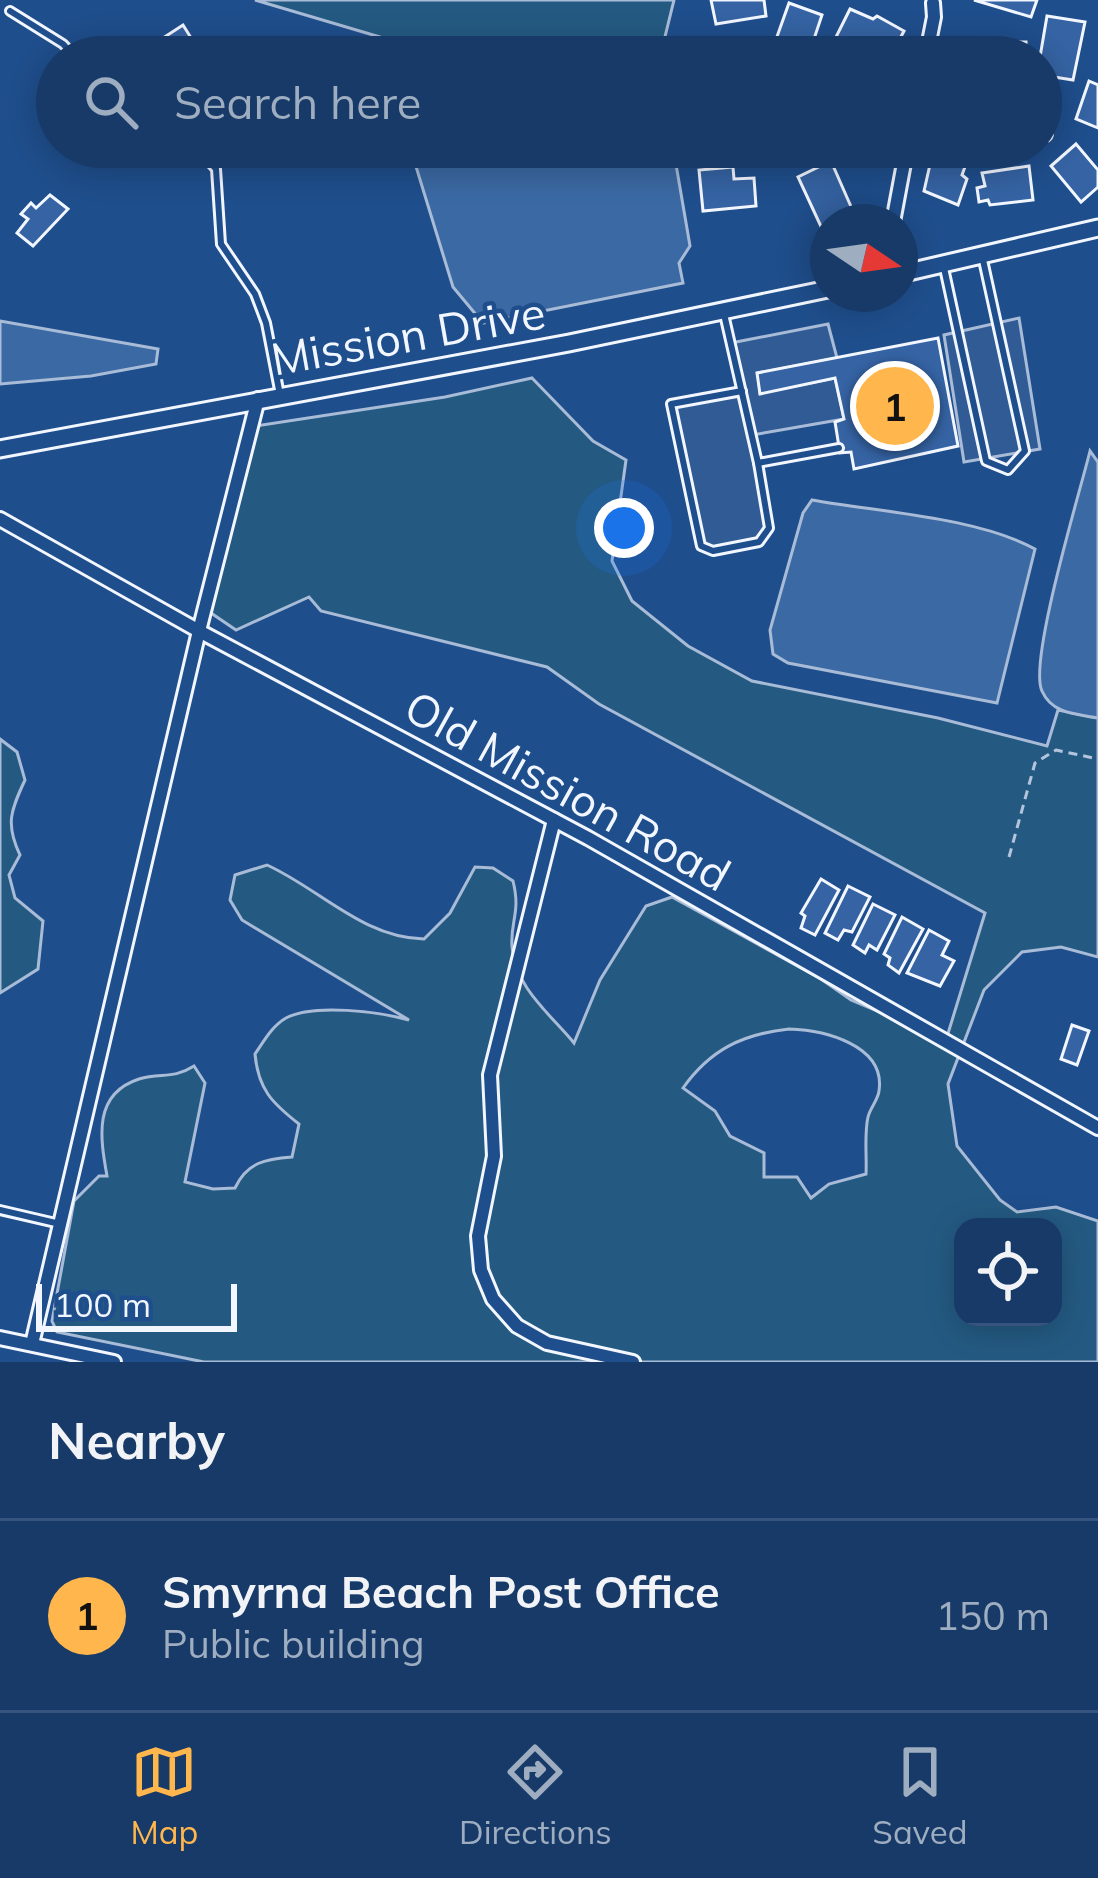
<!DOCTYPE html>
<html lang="en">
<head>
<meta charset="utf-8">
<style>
	:root { --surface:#173a69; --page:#20416f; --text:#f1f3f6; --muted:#9eadc0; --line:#36547d; --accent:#ffb74d }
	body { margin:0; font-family:Mulish,sans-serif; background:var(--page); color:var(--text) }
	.controls { position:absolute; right:36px; bottom:36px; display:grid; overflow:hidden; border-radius:24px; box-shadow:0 6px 30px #0003 }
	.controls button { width:108px; height:108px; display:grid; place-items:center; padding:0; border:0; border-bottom:3px solid var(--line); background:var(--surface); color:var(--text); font:60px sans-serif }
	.compass { position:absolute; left:810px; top:204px; width:108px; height:108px; border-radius:50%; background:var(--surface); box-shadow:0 6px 30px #0003; rotate:103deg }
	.scale { position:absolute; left:36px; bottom:30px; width:201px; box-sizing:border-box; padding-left:12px; border:6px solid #f2f6ff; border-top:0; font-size:33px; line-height:42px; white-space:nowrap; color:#f2f6ff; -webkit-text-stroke:9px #1f4e8c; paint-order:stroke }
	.you { position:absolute; left:624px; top:528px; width:42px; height:42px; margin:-30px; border:9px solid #fff; border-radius:50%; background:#1a73e8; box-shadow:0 0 0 18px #1a73e833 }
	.badge { display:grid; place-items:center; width:78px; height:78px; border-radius:50%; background:var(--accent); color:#111; font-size:39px; font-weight:700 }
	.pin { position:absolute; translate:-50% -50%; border:6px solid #fff; box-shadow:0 3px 12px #0006 }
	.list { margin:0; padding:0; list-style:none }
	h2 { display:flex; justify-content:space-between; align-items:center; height:156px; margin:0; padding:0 48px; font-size:51px }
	h2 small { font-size:39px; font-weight:400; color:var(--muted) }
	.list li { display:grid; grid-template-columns:78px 1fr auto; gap:36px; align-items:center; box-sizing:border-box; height:192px; padding:0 48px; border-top:3px solid var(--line) }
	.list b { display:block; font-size:45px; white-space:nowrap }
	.list p { margin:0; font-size:39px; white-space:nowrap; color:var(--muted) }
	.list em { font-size:39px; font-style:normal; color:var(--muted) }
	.icon { flex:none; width:66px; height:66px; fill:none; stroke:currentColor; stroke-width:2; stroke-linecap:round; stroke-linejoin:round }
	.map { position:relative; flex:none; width:1098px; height:1362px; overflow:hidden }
	.search { position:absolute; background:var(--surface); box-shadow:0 6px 30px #0003; left:36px; right:36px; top:36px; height:132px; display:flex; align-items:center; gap:30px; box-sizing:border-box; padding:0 42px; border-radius:66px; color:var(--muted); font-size:45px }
	.sheet { height:348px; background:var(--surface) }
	nav { display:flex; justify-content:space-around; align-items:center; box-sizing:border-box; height:168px; border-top:3px solid var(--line); background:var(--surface); font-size:33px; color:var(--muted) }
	nav a { display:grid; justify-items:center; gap:6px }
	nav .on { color:var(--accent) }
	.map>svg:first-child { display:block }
</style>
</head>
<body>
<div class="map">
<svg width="1098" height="1362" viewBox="0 0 1098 1362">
	<rect width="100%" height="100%" fill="#1f4e8c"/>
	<!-- green -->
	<g fill="#245a82" stroke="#a8bbd7" stroke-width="3" fill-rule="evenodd">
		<polygon points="255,0 674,0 660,57 609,57 598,51 562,57 385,57 380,37"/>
		<path d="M532 378 593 441 626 460 612 561 632 601 688 646 752 681 938 718 1047 746 1058 710 1098 718V957L1061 947 1022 952 984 990 948 1084 957 1146 1000 1200 1017 1212 1056 1207 1098 1221V1362H204L57 1332 52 1321 74 1201 99 1176H107C100 1137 93 1094 139 1079 161 1072 172 1080 194 1066L205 1083 185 1182 213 1189 235 1188C247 1162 266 1159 292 1157L299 1124C272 1103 258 1089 255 1054 264 1041 272 1026 286 1018 314 1003 380 1012 409 1020L242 920 230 900 235 875 267 865C320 889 363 938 424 939L450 913 475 867 493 868 513 881C521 913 510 921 512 947 514 986 551 1015 574 1043L600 980 646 906 672 897 821 979 851 1000 946 1040 985 913 599 704 547 667 321 611 309 597 236 630 211 613 249 427 445 397ZM789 1029C824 1030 886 1045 879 1091 878 1100 870 1108 868 1117 864 1134 867 1157 866 1174L829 1184 811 1198 797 1177H764V1153L730 1136 715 1111 683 1088C710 1050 742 1034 789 1029ZM963 1227H1053V1317H963Z"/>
		<path d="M0 739 17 752 25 780C11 810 5 824 20 855L9 875 15 898 43 921 38 969 0 993Z"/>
	</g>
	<!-- parking -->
	<g fill="#305b95" stroke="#a8bbd7" stroke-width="3">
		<polygon points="1019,318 1040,449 964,462 944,335"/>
		<polygon points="828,324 837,358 758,373 760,393 835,378 844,419 752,435 769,528 759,542 713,551 701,546 671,404 741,391 731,343"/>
	</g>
	<!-- water -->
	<g fill="#3b69a3" stroke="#a8bbd7" stroke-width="3">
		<polygon points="410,147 673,147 690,246 679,263 683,283 483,323 453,287"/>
		<polygon points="0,321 158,349 156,364 91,376 0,384"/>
		<path d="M1090 451 1098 462V718C1076 714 1052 714 1042 691 1028 662 1080 492 1090 451Z"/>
		<path d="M812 500C878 512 977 517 1035 549L997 703 788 663 773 654 770 630 803 513Z"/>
	</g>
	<!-- building -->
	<g fill="#3563a3" stroke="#f2f6ff" stroke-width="3">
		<polygon points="711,0 764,0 766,16 716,24"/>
		<polygon points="974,0 1037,0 1031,17"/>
		<polygon points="789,3 822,15 808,57 774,45"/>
		<polygon points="850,9 873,19 877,16 904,31 890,57 862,52 835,39"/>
		<polygon points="1047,16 1085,22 1073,80 1041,75 1040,57"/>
		<polygon points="183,25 203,57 171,57 160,40"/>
		<rect x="964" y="42" width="62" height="15"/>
		<polygon points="1089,81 1098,85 1098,128 1076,119"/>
		<polygon points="1076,144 1098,170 1098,187 1081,202 1051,166"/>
		<polygon points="934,147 972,148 962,175 967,179 958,205 924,191"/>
		<polygon points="831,161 856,218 828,222 824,233 798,177"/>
		<polygon points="1029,166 1033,200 990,205 988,200 979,202 977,188 985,186 982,173"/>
		<polygon points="733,167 734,179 754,178 756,206 703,211 699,170"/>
		<polygon points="50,195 68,209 33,246 17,233 28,219 21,214 31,203 36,208"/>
		<polygon points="938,338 958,446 854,469 851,452 840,453 835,422 844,419 835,378 760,394 757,373"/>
		<polygon points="821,879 839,890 815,935 801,928 805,916 801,913"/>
		<polygon points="848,886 870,897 852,932 844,930 838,940 825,933"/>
		<polygon points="873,904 895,915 877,950 869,945 865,953 853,945"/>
		<polygon points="902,917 923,929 899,973 888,965 890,958 884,954"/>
		<polygon points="929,930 949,941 942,955 954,961 940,986 907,973"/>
		<polygon points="1072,1025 1089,1031 1077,1065 1061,1059"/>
	</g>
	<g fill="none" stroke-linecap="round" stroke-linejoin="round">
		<defs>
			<g id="service">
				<polyline points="10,11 63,44 75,57"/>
				<polyline points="196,147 216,169 221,244 255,294 266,323 280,395"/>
				<polyline points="944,268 986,461 1008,470 1025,451 983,260"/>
				<polyline points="724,314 758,463 839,448"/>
				<polyline points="742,391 671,404 701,546 713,551 759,542 769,528 758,463"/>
				<polyline points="0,1210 60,1224"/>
			</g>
			<g id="minor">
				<polyline points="926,57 934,17 933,3"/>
				<polyline points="1041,99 1045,134 1041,135"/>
				<polyline points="798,147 799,152"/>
				<polyline points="893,222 907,147"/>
				<polyline points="0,519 199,631 588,838 1098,1128"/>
				<polyline points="554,820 490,1075 494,1156 478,1236 481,1270 493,1299 517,1326 547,1343 633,1362"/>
				<polyline points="0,1338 114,1362"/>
				<polyline points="32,1344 199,631 258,399"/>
			</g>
			<g id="tertiary">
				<polyline points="900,274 1098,228"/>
				<polyline points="0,449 569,343 828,289"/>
			</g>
		</defs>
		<!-- service casing -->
		<use href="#service" stroke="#f2f6ff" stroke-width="12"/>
		<!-- minor casing -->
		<use href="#minor" stroke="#f2f6ff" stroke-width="18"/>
		<!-- tertiary casing -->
		<use href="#tertiary" stroke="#f2f6ff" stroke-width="21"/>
		<!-- path -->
		<polyline stroke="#b3c4dc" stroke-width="3" stroke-dasharray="9 6" stroke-linecap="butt" points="1009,857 1035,763 1056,750 1098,759"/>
		<!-- service -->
		<use href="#service" stroke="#1f4e8c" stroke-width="6"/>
		<!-- minor -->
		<use href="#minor" stroke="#1f4e8c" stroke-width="12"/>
		<!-- tertiary -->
		<use href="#tertiary" stroke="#1f4e8c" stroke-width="15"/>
	</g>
	<g text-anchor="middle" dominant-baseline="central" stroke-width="9" stroke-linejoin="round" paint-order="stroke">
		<!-- street labels -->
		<g font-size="45" fill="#f2f6ff" stroke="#1f4e8c">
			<text transform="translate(408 335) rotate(-10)">Mission Drive</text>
			<text transform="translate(568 790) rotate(29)">Old Mission Road</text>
		</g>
	</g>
</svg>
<div class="controls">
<button><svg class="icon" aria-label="locate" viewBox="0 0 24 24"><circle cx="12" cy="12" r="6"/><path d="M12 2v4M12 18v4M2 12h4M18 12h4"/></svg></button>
</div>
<svg class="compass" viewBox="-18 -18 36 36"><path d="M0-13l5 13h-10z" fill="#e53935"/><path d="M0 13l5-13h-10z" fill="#9eadc0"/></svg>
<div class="scale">100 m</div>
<div class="you"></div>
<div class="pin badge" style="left:895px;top:406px">1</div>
<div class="search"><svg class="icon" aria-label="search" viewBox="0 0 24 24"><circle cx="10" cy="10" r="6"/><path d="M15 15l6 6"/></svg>Search here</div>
</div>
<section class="sheet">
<h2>Nearby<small></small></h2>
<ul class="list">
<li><span class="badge">1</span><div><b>Smyrna Beach Post Office</b><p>Public building</p></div><em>150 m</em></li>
</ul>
</section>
<nav>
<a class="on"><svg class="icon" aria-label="map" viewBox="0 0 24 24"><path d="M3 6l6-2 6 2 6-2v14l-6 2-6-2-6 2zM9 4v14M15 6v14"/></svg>Map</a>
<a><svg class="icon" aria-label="directions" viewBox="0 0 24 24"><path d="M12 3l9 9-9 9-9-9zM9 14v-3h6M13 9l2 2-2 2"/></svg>Directions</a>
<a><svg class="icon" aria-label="saved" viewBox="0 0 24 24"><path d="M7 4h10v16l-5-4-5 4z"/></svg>Saved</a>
</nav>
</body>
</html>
